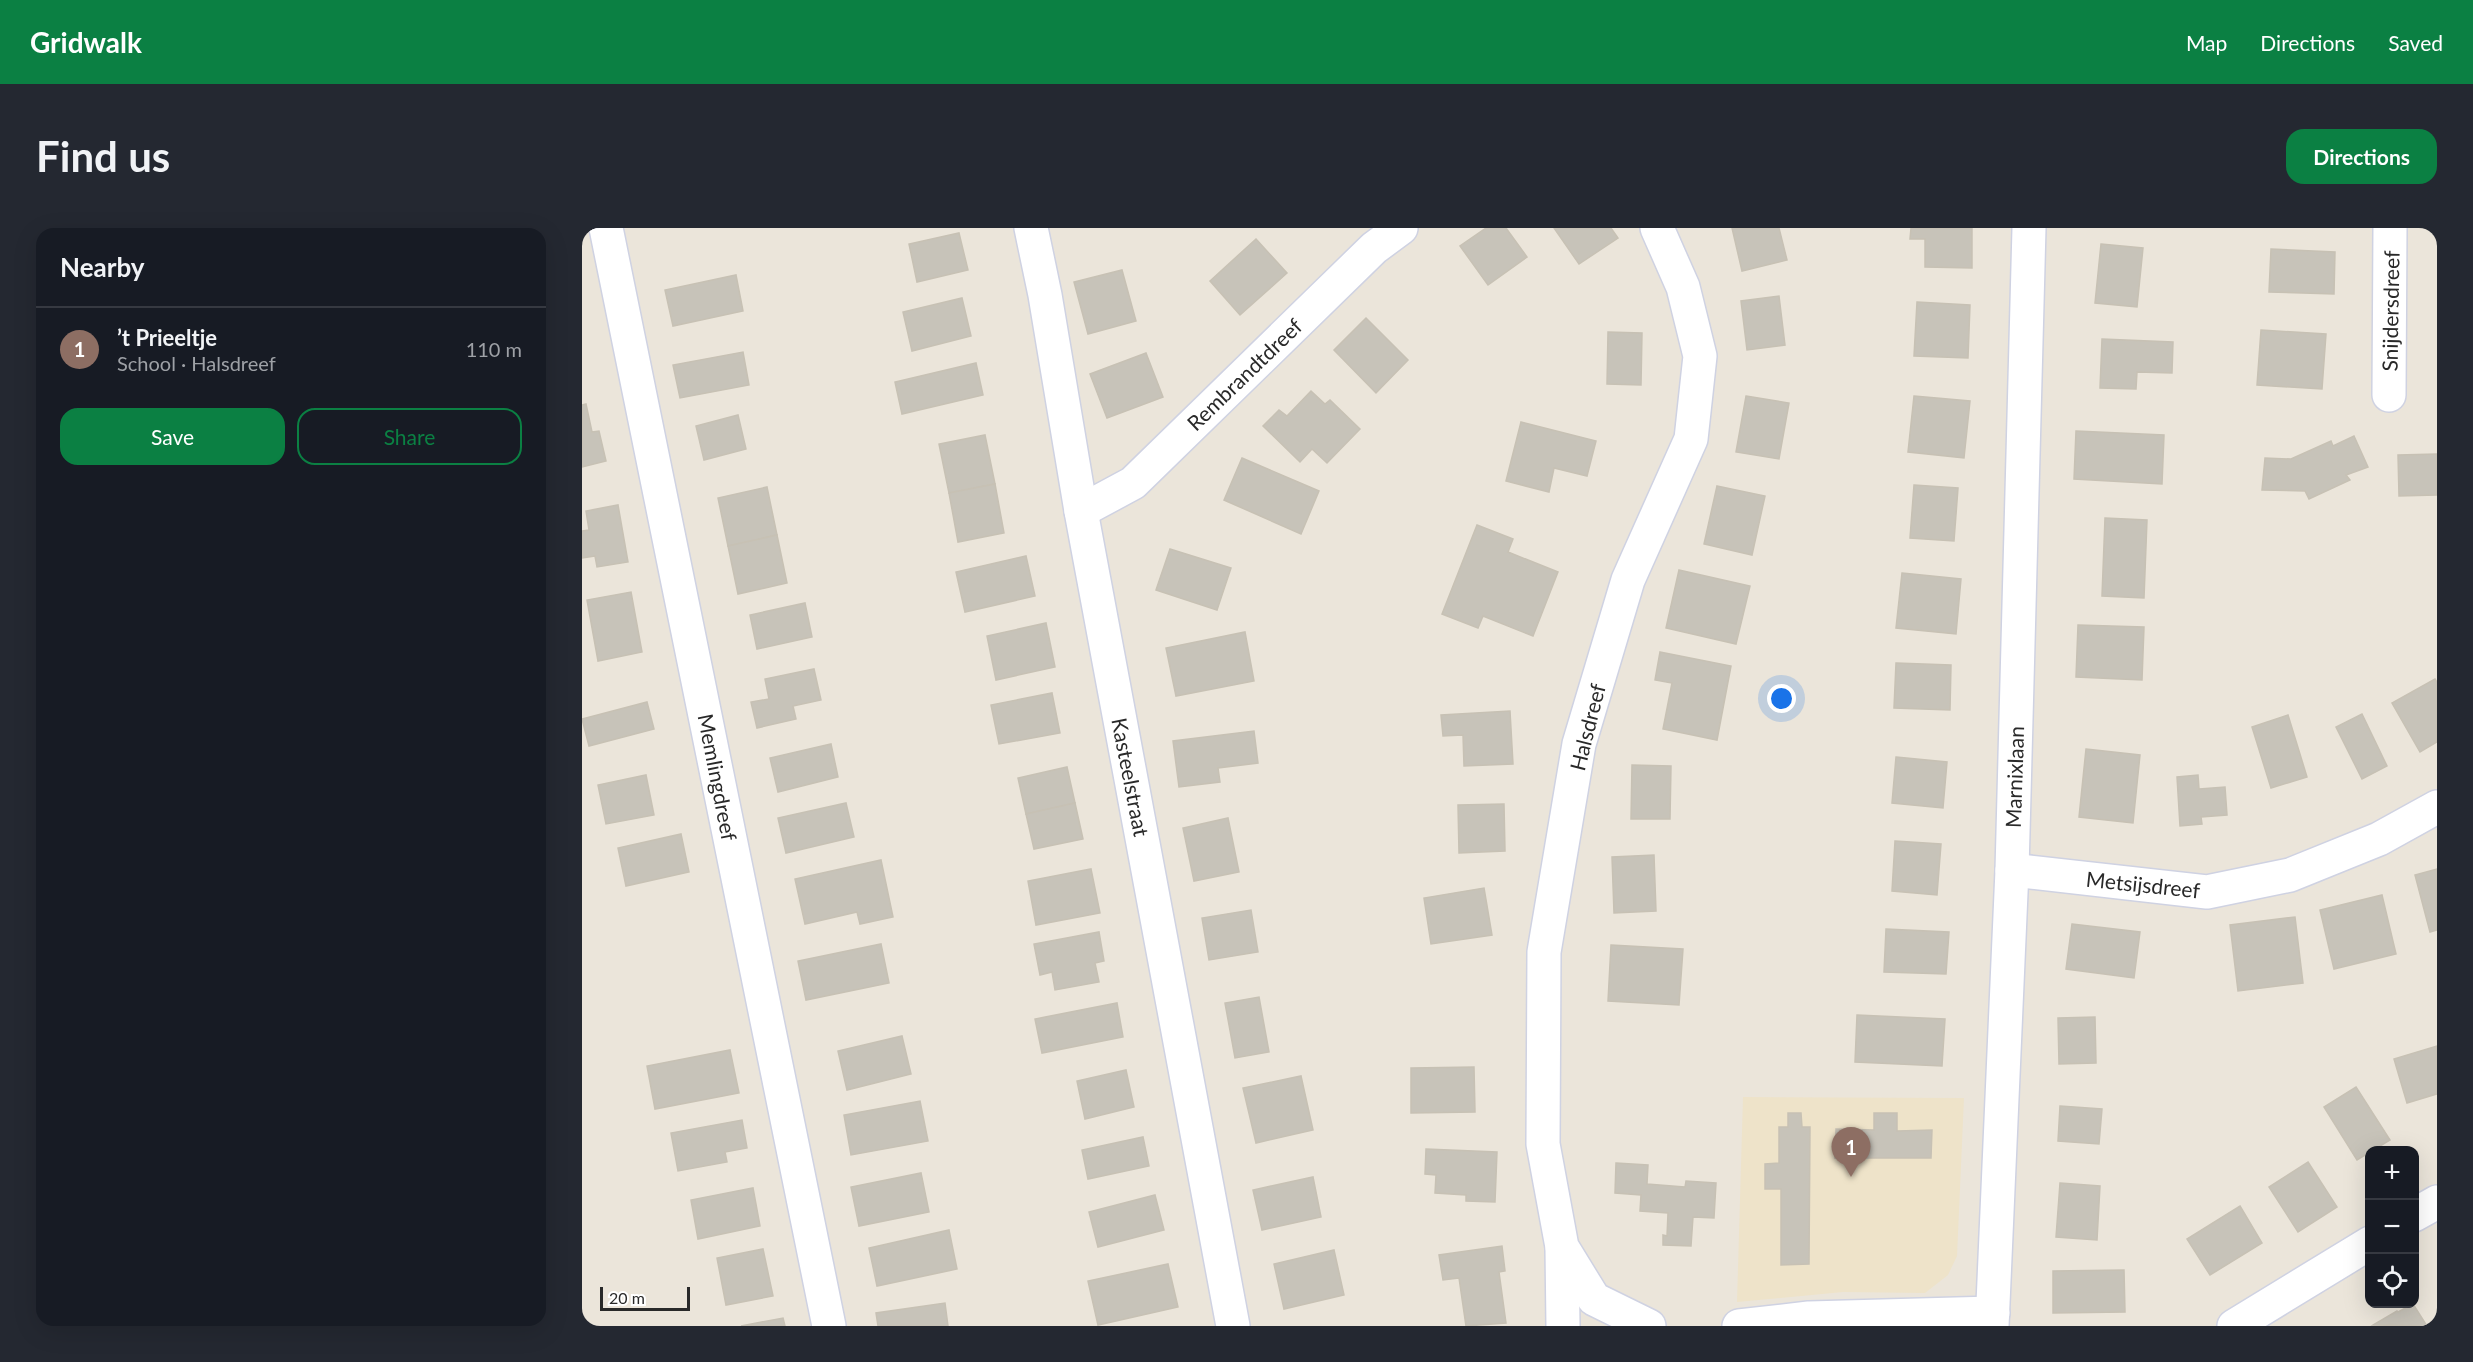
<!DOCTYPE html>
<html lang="en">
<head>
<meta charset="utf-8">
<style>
	:root { --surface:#171b24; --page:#242831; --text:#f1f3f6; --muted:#9ea1a6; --line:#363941; --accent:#0b8043 }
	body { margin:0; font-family:Lato,sans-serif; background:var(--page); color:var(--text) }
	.controls { position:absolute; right:18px; bottom:18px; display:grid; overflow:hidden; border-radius:12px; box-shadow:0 6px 24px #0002 }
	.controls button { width:54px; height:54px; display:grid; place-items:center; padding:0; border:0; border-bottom:2px solid var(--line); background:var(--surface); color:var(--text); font:30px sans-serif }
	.scale { position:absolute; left:18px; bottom:15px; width:90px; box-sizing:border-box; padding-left:6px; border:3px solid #292929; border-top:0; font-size:16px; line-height:21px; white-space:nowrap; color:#292929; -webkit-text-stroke:4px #fff; paint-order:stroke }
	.you { position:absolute; left:1200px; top:471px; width:21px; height:21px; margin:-15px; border:4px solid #fff; border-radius:50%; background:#1a73e8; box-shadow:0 0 0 9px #1a73e833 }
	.badge { display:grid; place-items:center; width:39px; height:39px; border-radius:50%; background:var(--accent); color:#fff; font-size:20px; font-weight:700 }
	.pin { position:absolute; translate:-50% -50px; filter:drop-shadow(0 2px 3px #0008) }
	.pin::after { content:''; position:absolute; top:32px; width:21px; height:18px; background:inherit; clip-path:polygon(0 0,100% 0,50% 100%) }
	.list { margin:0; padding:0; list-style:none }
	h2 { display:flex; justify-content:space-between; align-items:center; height:78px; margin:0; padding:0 24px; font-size:26px }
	h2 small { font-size:20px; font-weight:400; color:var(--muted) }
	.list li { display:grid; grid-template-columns:39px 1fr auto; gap:18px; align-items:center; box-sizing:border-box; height:84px; padding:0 24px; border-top:2px solid var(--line) }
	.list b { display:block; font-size:22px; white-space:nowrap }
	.list p { margin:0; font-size:20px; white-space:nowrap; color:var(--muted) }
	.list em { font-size:20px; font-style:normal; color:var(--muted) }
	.actions { display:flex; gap:12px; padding:18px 24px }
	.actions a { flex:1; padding:14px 0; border:2px solid var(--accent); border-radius:18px; text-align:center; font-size:21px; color:var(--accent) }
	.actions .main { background:var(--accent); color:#fff }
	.icon { flex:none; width:33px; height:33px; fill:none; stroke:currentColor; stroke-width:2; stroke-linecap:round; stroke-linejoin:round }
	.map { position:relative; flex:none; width:1855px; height:1098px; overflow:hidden; border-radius:18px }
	header { display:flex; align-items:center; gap:36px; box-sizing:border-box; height:84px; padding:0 30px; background:var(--accent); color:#fff }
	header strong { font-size:28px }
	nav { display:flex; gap:33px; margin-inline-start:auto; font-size:21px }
	.intro { display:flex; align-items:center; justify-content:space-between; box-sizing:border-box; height:144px; padding:0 36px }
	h1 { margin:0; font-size:42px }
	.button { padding:15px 27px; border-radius:18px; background:var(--accent); color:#fff; font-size:21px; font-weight:700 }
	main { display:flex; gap:36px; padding:0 36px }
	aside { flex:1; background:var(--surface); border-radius:18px; box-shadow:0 6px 24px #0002 }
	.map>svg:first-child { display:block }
</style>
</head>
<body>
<header>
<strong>Gridwalk</strong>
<nav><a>Map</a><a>Directions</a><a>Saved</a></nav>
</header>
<div class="intro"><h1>Find us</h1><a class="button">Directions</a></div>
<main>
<aside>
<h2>Nearby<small></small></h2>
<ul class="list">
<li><span class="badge" style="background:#8d6e63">1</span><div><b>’t Prieeltje</b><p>School · Halsdreef</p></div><em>110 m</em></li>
</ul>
<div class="actions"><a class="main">Save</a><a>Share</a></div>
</aside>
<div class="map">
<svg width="1855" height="1098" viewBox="0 0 1855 1098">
	<rect width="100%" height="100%" fill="#ebe5da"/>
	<!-- education -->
	<polygon fill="#eee3c9" points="1161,869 1382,870 1375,1028 1366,1047 1343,1065 1261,1064 1155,1074"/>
	<!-- building -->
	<g fill="#c7c3b9" stroke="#c7c1b4" stroke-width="1.5">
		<polygon points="904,0 924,0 945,29 906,57 878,18"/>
		<polygon points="972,0 1029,0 1036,10 997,36"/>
		<polygon points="1150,0 1197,0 1205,32 1160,43"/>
		<polygon points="1329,0 1390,0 1390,40 1343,39 1343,11 1328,11"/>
		<polygon points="377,5 386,42 335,54 327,16"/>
		<polygon points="674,11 705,45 658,87 628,53"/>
		<polygon points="1519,16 1561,20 1555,79 1513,75"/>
		<polygon points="1689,21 1753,24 1752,66 1687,64"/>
		<polygon points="540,42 554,93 506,106 492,54"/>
		<polygon points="154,47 161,83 91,98 83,62"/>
		<polygon points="1197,68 1203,117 1165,122 1159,73"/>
		<polygon points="380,70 389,108 330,123 321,84"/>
		<polygon points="1335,74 1388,77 1386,130 1332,128"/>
		<polygon points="784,90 826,132 794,165 752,122"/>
		<polygon points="1679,102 1744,106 1740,161 1675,157"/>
		<polygon points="1026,104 1060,105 1059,157 1025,156"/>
		<polygon points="1520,111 1591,114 1590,145 1555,144 1554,161 1518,160"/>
		<polygon points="161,124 167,157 98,170 91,137"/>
		<polygon points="564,125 581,169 525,190 508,146"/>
		<polygon points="394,135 401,167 320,186 313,154"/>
		<polygon points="729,163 743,176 748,172 778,201 745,235 730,221 718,234 681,198 697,182 705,188"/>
		<polygon points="1164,168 1207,175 1197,231 1154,224"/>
		<polygon points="1332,168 1388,173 1382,230 1326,224"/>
		<polygon points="4,176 10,204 17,203 24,233 0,239 0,177"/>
		<polygon points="156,187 164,221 122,232 114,198"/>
		<polygon points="939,194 1014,213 1005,248 972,240 967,264 924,253"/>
		<polygon points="1494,203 1582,207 1580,256 1492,251"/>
		<polygon points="403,207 413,256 367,265 357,216"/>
		<polygon points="1772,208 1786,239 1764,247 1768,252 1727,271 1723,263 1680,262 1683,230 1709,231 1749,213 1751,218"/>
		<polygon points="1855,226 1855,267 1817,268 1816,227"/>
		<polygon points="660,230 737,263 719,306 642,272"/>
		<polygon points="413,256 422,305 376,314 367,265"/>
		<polygon points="1332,257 1376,260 1372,313 1328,310"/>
		<polygon points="1135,258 1183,268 1170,327 1122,316"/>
		<polygon points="185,259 195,307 146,318 136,270"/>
		<polygon points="36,277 46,334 15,339 13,328 0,330 0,303 7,302 4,283"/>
		<polygon points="1523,290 1565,292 1562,370 1520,368"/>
		<polygon points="895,297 931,311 926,324 976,344 951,408 901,388 896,400 860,386"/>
		<polygon points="195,307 205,355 156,366 146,318"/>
		<polygon points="588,321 649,340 635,382 574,362"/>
		<polygon points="444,328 453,368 383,384 374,344"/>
		<polygon points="1097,342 1168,358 1154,416 1084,400"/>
		<polygon points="1320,345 1379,351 1374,406 1314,400"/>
		<polygon points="49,364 60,424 16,433 5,372"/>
		<polygon points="223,375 230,409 175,421 168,387"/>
		<polygon points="464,395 473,439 414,452 405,408"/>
		<polygon points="1496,397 1562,399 1560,452 1494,449"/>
		<polygon points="663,404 672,453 594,468 584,420"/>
		<polygon points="1078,424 1149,438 1135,512 1081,501 1090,455 1073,452"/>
		<polygon points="1314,435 1369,437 1368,482 1312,480"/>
		<polygon points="232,441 239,472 211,478 214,491 175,500 169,474 187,471 183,451"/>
		<polygon points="1853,451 1855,454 1855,514 1838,524 1810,475"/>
		<polygon points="470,465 478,505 417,516 409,477"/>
		<polygon points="65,474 72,501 7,518 0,491"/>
		<polygon points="928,483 931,536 882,538 881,507 861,508 859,487"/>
		<polygon points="1780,486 1805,538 1780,551 1754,499"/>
		<polygon points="1706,487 1725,549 1689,560 1670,499"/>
		<polygon points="672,503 676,535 636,540 638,554 597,559 591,513"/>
		<polygon points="249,516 256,549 196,564 188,530"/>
		<polygon points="1504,521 1558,527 1551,595 1497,589"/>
		<polygon points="1314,529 1365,534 1361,580 1310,575"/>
		<polygon points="1050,537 1089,538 1088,591 1049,591"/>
		<polygon points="485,539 493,575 444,586 436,550"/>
		<polygon points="64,547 72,587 24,596 16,557"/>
		<polygon points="1616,547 1617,561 1643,559 1645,587 1619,589 1620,596 1598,598 1595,549"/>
		<polygon points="264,575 272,609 204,625 196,590"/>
		<polygon points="493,575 501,611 452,621 444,586"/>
		<polygon points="922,576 923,623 877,625 876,577"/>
		<polygon points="646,590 657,644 612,653 601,600"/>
		<polygon points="99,606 107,644 44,658 36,620"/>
		<polygon points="1313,613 1359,616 1355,667 1310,663"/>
		<polygon points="1072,627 1074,683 1032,685 1030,629"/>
		<polygon points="299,632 311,689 278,696 275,684 223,696 213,651"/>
		<polygon points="509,641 518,685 454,697 446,653"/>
		<polygon points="1855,641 1855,702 1848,704 1833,647"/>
		<polygon points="902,660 910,707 849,716 842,670"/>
		<polygon points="1800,667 1814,726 1752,741 1738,682"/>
		<polygon points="669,682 676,724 627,732 620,690"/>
		<polygon points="1713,689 1721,755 1656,763 1648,697"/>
		<polygon points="1490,696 1558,704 1552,750 1484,741"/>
		<polygon points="1304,701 1367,704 1364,746 1302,744"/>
		<polygon points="517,704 522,733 513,735 517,754 473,762 470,744 458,747 452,716"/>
		<polygon points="299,716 307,755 224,772 216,733"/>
		<polygon points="1029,717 1101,721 1097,777 1026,773"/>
		<polygon points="677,769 687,824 653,830 643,775"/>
		<polygon points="535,775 541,809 460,825 453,791"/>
		<polygon points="1275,787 1363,791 1360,838 1273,834"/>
		<polygon points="1513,789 1514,835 1477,836 1476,790"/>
		<polygon points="320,808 329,846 265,862 256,823"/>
		<polygon points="1855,818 1855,866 1825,875 1812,831"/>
		<polygon points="148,822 157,865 73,881 65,838"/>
		<polygon points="892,839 893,884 829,885 829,840"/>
		<polygon points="544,842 552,879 503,891 495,853"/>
		<polygon points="719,848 731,902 674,915 661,860"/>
		<polygon points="1774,859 1808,912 1775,932 1742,879"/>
		<polygon points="338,873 346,913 269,927 262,887"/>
		<polygon points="1478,878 1520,881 1517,916 1476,913"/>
		<polygon points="1206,885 1219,885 1220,899 1228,899 1227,1036 1199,1037 1199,961 1183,961 1183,936 1197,935 1197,899 1206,899"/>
		<polygon points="1292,885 1315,885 1315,903 1350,902 1349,930 1253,930 1254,901 1292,902"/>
		<polygon points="160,892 165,920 143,924 145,934 96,943 89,905"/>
		<polygon points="561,909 567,938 506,951 500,922"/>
		<polygon points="844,921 915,924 913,974 884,973 884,967 853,965 854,947 843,946"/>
		<polygon points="1726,934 1755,979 1716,1004 1687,959"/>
		<polygon points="1034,935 1066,937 1065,956 1103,959 1104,953 1134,955 1132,990 1111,989 1109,1018 1081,1017 1081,1007 1085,1008 1086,985 1058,983 1059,967 1033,965"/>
		<polygon points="339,945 347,984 277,998 269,959"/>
		<polygon points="731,949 739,989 680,1002 671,962"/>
		<polygon points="1478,955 1518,958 1515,1012 1474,1009"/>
		<polygon points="171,960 178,998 116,1011 109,972"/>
		<polygon points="573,967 582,1002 516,1019 507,984"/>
		<polygon points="1658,978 1680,1015 1628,1047 1605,1011"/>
		<polygon points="367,1002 375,1041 295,1058 287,1020"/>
		<polygon points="920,1018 923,1043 917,1044 924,1095 884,1098 877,1050 861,1052 857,1027"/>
		<polygon points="181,1021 191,1068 144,1077 135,1030"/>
		<polygon points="752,1022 762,1067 702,1081 692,1036"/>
		<polygon points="586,1036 596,1079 516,1097 506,1053"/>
		<polygon points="1542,1042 1543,1084 1471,1085 1471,1043"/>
		<polygon points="363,1075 366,1098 296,1098 294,1085"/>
		<polygon points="1831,1076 1845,1098 1791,1097 1815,1083 1816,1084"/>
		<polygon points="201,1090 203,1098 159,1098"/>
	</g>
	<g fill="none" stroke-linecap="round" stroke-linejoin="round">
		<defs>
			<g id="minor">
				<polyline points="24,0 247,1098"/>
				<polyline points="449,0 463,67 499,283 651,1098"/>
				<polyline points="1807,167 1808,0"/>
				<polyline points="499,283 551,255 792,20 819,0"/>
				<polyline points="1430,642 1625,664 1708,647 1797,611 1855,579"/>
				<polyline points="1832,987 1855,974"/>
				<polyline points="980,1021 981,1098"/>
				<polyline points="1067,1098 1012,1071 980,1019 961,916 962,724 997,516 1046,352 1109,211 1118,128 1101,59 1075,0"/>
				<polyline points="1157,1098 1227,1090 1411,1085"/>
				<polyline points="1410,1098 1430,642 1447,0"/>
				<polyline points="1652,1098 1788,1015"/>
			</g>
		</defs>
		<!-- minor casing -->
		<use href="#minor" stroke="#cfd2e2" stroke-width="36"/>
		<!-- minor -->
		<use href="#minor" stroke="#fff" stroke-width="33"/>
	</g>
	<g text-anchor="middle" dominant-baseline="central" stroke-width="6" stroke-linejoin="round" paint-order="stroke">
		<!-- street labels -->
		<g font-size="21" fill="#292929" stroke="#fff">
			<text transform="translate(1808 83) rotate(-89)">Snijdersdreef</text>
			<text transform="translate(662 146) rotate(-44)">Rembrandtdreef</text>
			<text transform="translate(1005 499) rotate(-76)">Halsdreef</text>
			<text transform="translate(136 549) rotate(79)">Memlingdreef</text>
			<text transform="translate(549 549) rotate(79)">Kasteelstraat</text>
			<text transform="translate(1432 549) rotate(-88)">Marnixlaan</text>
			<text transform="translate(1561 656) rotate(6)">Metsijsdreef</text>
		</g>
	</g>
</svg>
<div class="controls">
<button>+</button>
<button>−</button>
<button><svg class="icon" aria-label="locate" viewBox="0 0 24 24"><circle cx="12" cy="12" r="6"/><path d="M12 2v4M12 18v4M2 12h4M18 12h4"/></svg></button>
</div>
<div class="scale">20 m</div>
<div class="you"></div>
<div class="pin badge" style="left:1269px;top:949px;background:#8d6e63">1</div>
</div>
</main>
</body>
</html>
